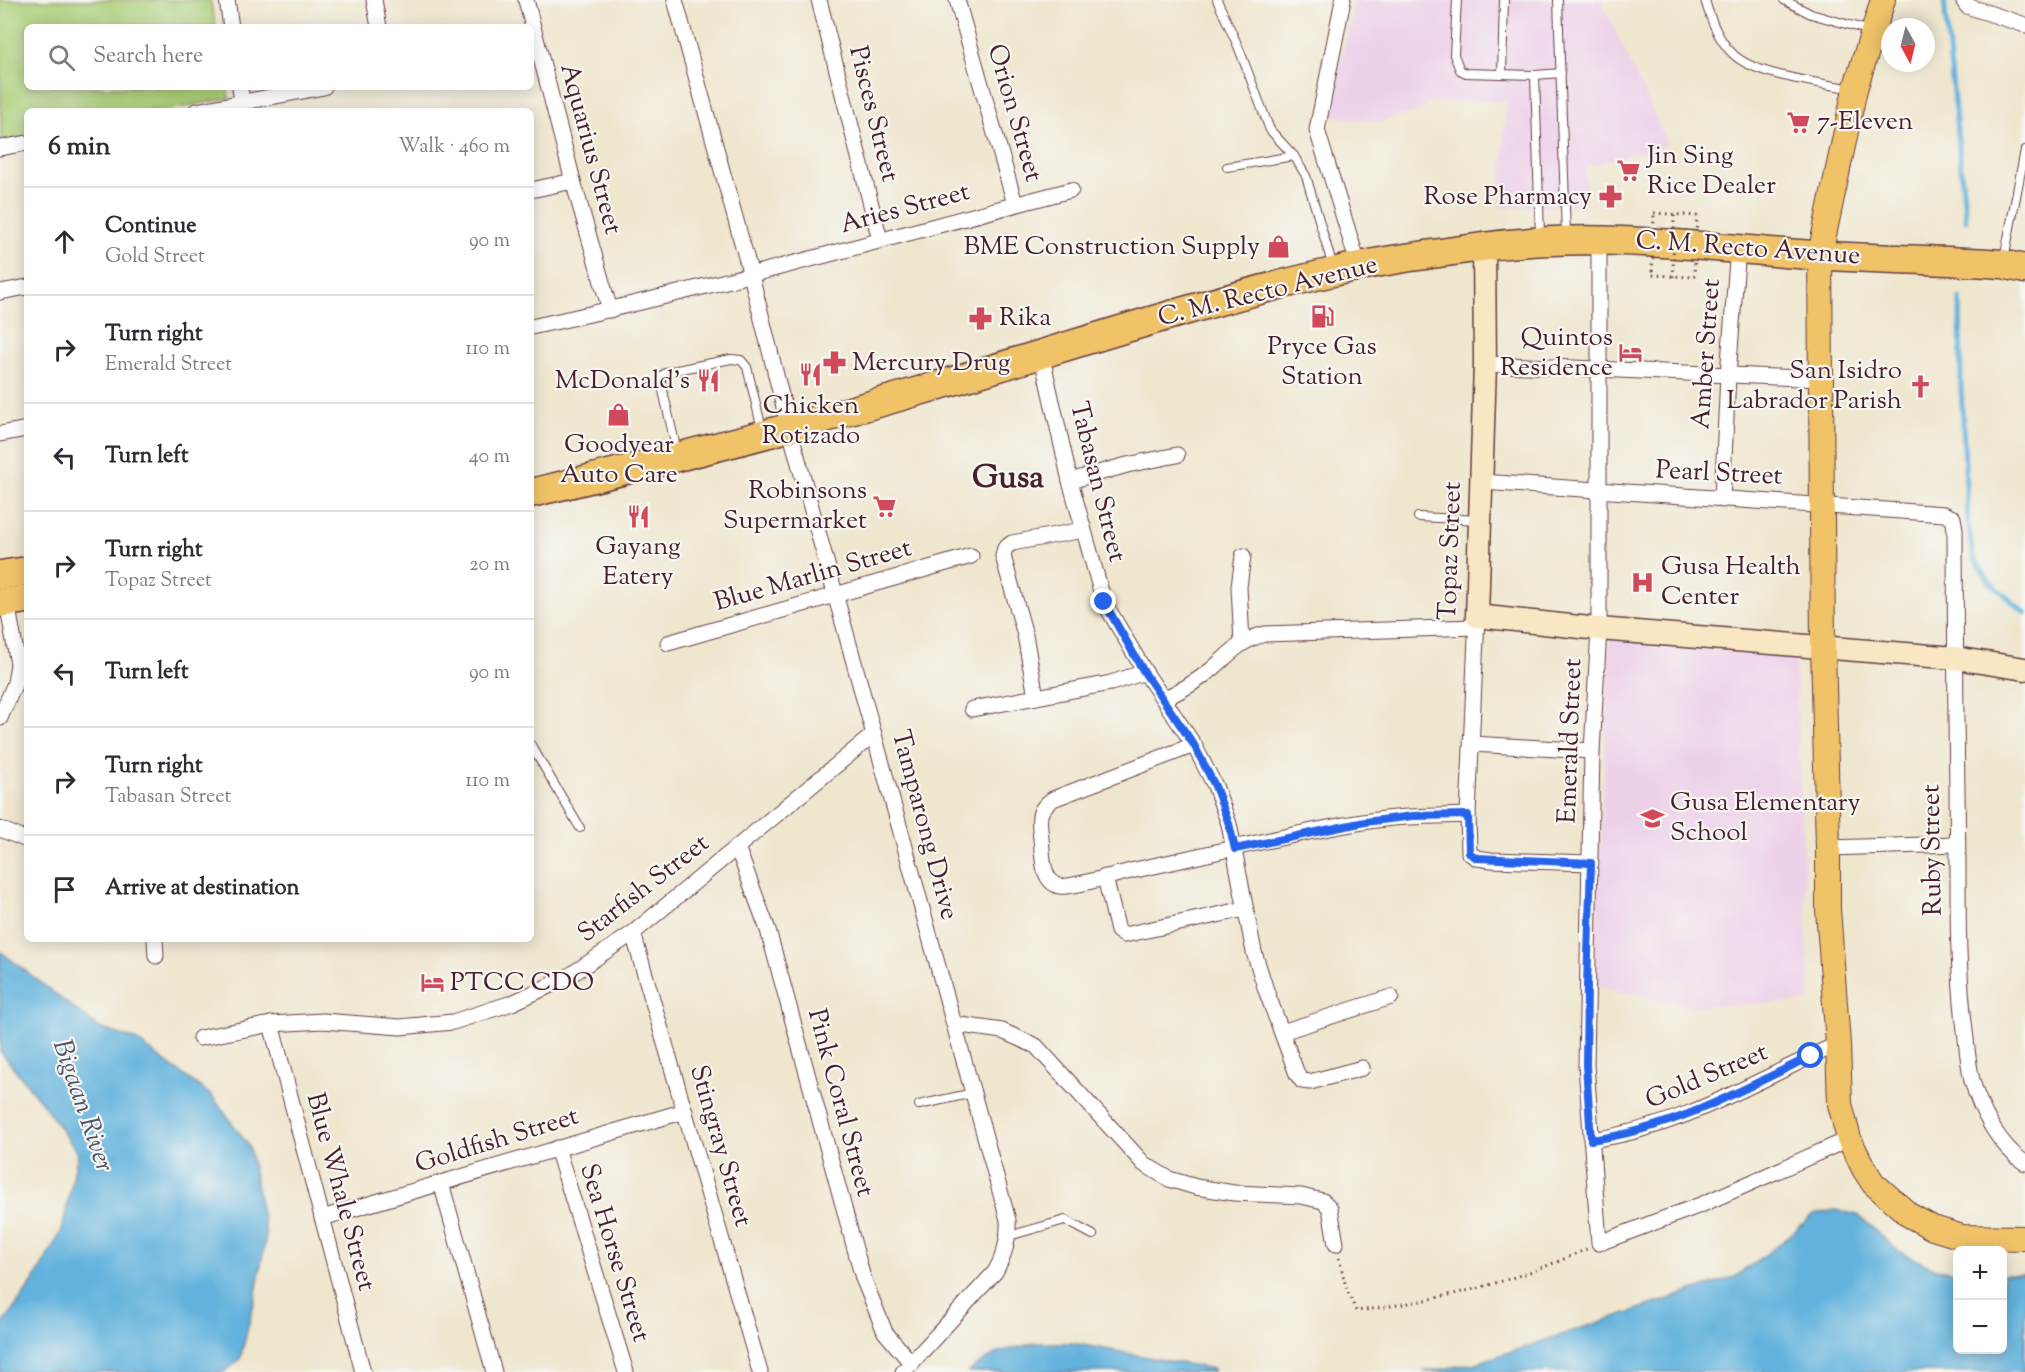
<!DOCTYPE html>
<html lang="en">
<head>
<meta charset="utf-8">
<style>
	:root { --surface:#fff; --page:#f2f2f3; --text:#2b2b33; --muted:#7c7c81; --line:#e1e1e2 }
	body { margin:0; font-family:"Sorts Mill Goudy",serif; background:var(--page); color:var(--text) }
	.controls { position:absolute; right:18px; bottom:18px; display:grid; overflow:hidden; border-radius:9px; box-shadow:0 3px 15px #0003 }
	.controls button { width:54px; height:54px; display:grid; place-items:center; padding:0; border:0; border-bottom:2px solid var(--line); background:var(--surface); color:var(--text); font:30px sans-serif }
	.compass { position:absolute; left:1881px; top:18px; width:54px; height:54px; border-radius:50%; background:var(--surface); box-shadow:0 3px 15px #0003; rotate:173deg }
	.stop { position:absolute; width:18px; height:18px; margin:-14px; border:4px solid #2563eb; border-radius:50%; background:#fff }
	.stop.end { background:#2563eb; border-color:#fff; box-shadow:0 2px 6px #0008 }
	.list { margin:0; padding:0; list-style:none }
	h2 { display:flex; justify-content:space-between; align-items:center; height:78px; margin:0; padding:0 24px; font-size:26px }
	h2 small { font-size:20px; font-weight:400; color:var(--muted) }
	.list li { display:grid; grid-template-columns:39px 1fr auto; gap:18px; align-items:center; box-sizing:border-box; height:108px; padding:0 24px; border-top:2px solid var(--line) }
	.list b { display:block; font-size:22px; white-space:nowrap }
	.list p { margin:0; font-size:20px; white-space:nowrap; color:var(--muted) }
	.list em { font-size:20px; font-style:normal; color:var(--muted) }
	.icon { flex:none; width:33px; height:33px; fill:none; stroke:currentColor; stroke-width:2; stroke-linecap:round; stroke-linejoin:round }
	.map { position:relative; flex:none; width:2025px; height:1372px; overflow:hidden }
	.search { position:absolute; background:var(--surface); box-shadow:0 3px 15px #0003; left:24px; top:24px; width:510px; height:66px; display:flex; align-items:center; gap:15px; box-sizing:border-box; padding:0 21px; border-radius:9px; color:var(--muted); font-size:22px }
	.panel { position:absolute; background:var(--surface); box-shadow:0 3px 15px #0003; left:24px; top:108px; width:510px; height:834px; border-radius:9px }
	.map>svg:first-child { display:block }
</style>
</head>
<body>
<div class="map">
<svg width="2025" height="1372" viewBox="0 0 2025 1372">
	<rect width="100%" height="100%" fill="#f6f6f2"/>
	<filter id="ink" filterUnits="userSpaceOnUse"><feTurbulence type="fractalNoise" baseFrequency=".0167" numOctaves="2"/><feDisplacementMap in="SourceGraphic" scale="12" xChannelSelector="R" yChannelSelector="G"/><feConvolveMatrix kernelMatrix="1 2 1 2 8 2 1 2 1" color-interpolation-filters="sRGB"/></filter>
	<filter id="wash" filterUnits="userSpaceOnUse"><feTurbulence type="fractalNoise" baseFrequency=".008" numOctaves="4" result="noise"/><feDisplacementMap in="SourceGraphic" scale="24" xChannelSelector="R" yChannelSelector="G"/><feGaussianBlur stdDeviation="1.35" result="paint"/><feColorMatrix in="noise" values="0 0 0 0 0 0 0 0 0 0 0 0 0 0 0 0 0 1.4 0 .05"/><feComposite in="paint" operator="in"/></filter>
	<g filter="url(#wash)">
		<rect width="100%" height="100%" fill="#efe6ce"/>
		<!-- built -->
		<g fill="#edd1e9">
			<polygon points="1354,0 1601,0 1668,144 1586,167 1585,205 1500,208 1506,100 1428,103 1422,110 1381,121 1329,116"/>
			<polygon points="1610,639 1795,658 1810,1002 1691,1006 1594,986"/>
		</g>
		<!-- green -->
		<polygon fill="#accf79" stroke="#7b7752" stroke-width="1.5" points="0,0 210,0 216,27 27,27 27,87 227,87 229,98 161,111 27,111 27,138 1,143"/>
		<!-- water -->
		<g fill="#62b2dd" stroke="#566884" stroke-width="1.5">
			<polygon points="0,951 99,1028 134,1039 212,1096 249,1146 266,1235 255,1299 240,1359 224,1372 0,1372 0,1328 33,1282 62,1230 78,1153 43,1104 0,1051"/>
			<polygon points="1835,1210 1858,1215 1898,1251 1936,1269 1957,1272 1958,1350 2002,1350 2003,1274 2025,1274 2025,1372 1423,1372 1477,1363 1735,1277 1781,1243 1813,1215"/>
			<polygon points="1036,1343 1072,1343 1213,1369 1213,1372 968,1372 998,1352"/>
		</g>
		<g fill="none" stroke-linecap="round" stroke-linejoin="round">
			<!-- stream -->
			<g stroke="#62b2dd" stroke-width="5">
				<polyline points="1944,0 1966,220"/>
				<polyline points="1960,298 1961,387 1968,523 1973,556 1989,581 2025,613"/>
			</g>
		</g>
	</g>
	<g filter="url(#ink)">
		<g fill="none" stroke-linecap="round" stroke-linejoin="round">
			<defs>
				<g id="lane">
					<polyline points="1217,0 1238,46 1270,130 1294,156 1306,176 1333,267"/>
					<polyline points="1457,0 1454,55 1460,70 1466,73 1535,75 1561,73"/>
					<polyline points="1558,0 1566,235"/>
					<path d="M1705 0C1710 18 1719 41 1733 54 1755 76 1822 83 1853 89"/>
					<polyline points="1784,0 1811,14 1871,31"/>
					<polyline points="1502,74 1504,0"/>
					<polyline points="1535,75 1540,236"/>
					<polyline points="1227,167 1294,156"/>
					<polyline points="2004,259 2025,150"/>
					<polyline points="677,452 661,382 661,376 667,372 731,359 741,360 747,367 762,429"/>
					<polyline points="1418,517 1479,520"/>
					<polyline points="531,745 580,828"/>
					<polyline points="919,1105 973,1093"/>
					<polyline points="1009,1236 1065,1220 1093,1235"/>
				</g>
				<g id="street">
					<polyline points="227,0 231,27"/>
					<polyline points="374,0 379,27"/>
					<polyline points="526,0 573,181 610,310"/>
					<path d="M675 0 751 275 789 427 1008 1220C1009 1240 1005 1254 995 1272L903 1372"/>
					<polyline points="819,0 880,240"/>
					<polyline points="957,0 1015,204"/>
					<polyline points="1343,0 1317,130 1359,267"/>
					<polyline points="1963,0 1967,6 2025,25"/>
					<polyline points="240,87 242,102"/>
					<polyline points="196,111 324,87"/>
					<polyline points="0,148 27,143"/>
					<polyline points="531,190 573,181"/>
					<polyline points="1599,240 1599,629 1592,751 1586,1065 1599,1243 1703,1204 1849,1139"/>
					<polyline points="0,292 27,287"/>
					<path d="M531 327C712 288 891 237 1071 190"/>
					<polyline points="1041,353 1070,481 1104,602 1145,672 1194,745 1215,786 1229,824 1254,952 1266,990 1297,1074 1302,1081 1310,1082 1362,1068"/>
					<polyline points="1485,364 1821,379"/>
					<polyline points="0,434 27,429"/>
					<polyline points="1070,481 1127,465 1177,455"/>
					<path d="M1482 482 1944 514 1953 518 1955 529C1955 641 1956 754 1958 866 1958 921 1958 976 1965 1030 1967 1047 1968 1064 1972 1080 1980 1110 1999 1146 2025 1163"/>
					<polyline points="1722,500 1728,375 1738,248"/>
					<polyline points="1477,616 1468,815 1469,853 1477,858 1491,860 1591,863"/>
					<polyline points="1242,642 1239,587 1243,556"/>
					<polyline points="668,643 971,556"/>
					<polyline points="1036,697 1025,635 1003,556 1005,548 1012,543 1083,530"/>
					<path d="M1163 699C1181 691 1196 682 1211 670 1230 654 1240 640 1265 634L1476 627"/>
					<polyline points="972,709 1111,683 1145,672"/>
					<polyline points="0,718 15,683 18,664 7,602"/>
					<polyline points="1472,744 1592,751"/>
					<path d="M1194 745 1053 799C1036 811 1039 819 1041 839 1043 854 1041 881 1059 886 1068 889 1121 873 1135 870 1211 854 1287 834 1363 822 1398 816 1433 816 1468 815"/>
					<polyline points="0,829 27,840"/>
					<polyline points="737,847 768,930 863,1278 885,1332 912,1364"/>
					<polyline points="1828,848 1957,844"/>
					<polyline points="1105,877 1118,931 1124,935 1245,909"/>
					<polyline points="633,933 760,1372"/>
					<polyline points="155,939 156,956"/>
					<polyline points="271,1024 363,1372"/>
					<polyline points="954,1024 1002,1031 1036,1046 1144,1164 1169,1179 1196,1187 1234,1193 1301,1196 1323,1201 1330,1208 1336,1244"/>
					<polyline points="1282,1032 1391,997"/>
					<polyline points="200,1038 271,1024 323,1021 400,1027 453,1022 512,1003 566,978 633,933 874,734"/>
					<path d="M1591 1140C1684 1127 1754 1081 1838 1044"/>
					<polyline points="557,1148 626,1372"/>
					<polyline points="441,1183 494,1372"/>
					<polyline points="322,1218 685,1111"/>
				</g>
				<polyline id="secondary" points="1484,247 1485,364 1477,616 1599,629 1955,658 2025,669"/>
				<polyline id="primary" points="1883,0 1855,89 1820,254 1823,646 1828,848 1828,909 1838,1044 1840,1104 1849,1139 1864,1169 1873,1183 1909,1215 1933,1228 1962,1237 2025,1238"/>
				<g id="highway">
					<path d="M531 493C661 462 791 429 919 391 1056 351 1193 304 1333 272 1382 260 1433 254 1482 247 1583 233 1683 244 1784 253 1857 259 1930 259 2003 264L2025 269"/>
					<polyline points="0,575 27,571"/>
					<polyline points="0,603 27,599"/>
				</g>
			</defs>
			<!-- lane casing -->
			<use href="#lane" stroke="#633d43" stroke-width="10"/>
			<!-- street casing -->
			<use href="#street" stroke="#633d43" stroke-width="17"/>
			<!-- secondary casing -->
			<use href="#secondary" stroke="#633d43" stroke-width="25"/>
			<!-- primary casing -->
			<use href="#primary" stroke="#633d43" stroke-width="26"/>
			<!-- highway casing -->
			<use href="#highway" stroke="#633d43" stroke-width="31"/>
			<!-- path -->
			<g stroke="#633d43" stroke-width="3" stroke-dasharray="1.5 4.5" stroke-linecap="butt">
				<polygon points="1654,213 1697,216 1694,277 1652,275"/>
				<path d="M1339 1258 1346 1287 1356 1311C1437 1301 1512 1283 1587 1249"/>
			</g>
			<!-- lane -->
			<use href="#lane" stroke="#fff" stroke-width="8"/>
			<!-- street -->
			<use href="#street" stroke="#fff" stroke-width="15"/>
			<!-- secondary -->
			<use href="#secondary" stroke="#f9e7c3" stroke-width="22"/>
			<!-- primary -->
			<use href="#primary" stroke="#f0c369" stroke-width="24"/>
			<!-- highway -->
			<use href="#highway" stroke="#f0c369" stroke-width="28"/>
			<!-- path-bridge -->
			<polyline stroke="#633d43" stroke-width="3" stroke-dasharray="1.5 4.5" stroke-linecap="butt" points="1673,277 1674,214"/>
		</g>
	</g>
	<g fill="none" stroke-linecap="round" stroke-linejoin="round" filter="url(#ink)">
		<!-- route -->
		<path stroke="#2563eb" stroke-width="8" d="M1104 602 1144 672 1194 745 1215 786 1229 824 1235 849 1365 822 1413 816 1468 815 1469 853 1477 858 1591 863 1587 985 1586 1065 1591 1140C1672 1129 1739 1092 1811 1056"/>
	</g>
	<!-- icons -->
	<defs>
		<symbol id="supermarket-bare" viewBox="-9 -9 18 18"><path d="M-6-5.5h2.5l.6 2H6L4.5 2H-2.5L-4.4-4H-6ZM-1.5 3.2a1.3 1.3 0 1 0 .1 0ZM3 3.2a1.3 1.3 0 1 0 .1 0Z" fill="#d1495b" stroke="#f6f6f2" stroke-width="2.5" paint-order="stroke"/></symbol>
		<symbol id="pharmacy-bare" viewBox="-9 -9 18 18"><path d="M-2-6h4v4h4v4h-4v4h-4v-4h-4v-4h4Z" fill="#d1495b" stroke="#f6f6f2" stroke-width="2.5" paint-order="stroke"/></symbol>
		<symbol id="shop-bare" viewBox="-9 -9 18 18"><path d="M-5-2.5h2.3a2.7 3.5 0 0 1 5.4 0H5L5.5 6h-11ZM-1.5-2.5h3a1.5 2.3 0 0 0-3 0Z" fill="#d1495b" stroke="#f6f6f2" stroke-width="2.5" paint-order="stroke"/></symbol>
		<symbol id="fuel-bare" viewBox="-9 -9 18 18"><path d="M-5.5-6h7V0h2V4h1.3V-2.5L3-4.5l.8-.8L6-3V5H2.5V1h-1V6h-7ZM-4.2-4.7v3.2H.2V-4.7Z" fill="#d1495b" stroke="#f6f6f2" stroke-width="2.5" paint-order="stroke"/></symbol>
		<symbol id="hotel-bare" viewBox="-9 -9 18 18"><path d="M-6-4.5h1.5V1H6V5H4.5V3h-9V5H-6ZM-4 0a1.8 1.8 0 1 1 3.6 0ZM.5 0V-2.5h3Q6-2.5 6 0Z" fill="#d1495b" stroke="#f6f6f2" stroke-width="2.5" paint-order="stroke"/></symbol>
		<symbol id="restaurant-bare" viewBox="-9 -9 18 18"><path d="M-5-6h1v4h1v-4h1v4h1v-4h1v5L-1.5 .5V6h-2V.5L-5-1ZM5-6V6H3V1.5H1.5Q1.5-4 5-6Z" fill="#d1495b" stroke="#f6f6f2" stroke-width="2.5" paint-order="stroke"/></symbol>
		<symbol id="church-bare" viewBox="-9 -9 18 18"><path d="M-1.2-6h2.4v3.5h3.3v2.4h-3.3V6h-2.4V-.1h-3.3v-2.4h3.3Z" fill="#d1495b" stroke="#f6f6f2" stroke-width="2.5" paint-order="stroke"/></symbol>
		<symbol id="hospital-bare" viewBox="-9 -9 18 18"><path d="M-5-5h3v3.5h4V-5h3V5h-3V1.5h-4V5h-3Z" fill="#d1495b" stroke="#f6f6f2" stroke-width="2.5" paint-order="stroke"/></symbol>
		<symbol id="school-bare" viewBox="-9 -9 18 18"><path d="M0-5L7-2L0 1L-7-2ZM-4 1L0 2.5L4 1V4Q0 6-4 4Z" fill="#d1495b" stroke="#f6f6f2" stroke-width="2.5" paint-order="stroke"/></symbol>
	</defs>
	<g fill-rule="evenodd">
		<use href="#supermarket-bare" x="1782" y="106" width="33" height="33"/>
		<use href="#supermarket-bare" x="1612" y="154" width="33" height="33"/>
		<use href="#pharmacy-bare" x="1594" y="180" width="33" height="33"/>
		<use href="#shop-bare" x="1262" y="230" width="33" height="33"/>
		<use href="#fuel-bare" x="1306" y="300" width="33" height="33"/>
		<use href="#pharmacy-bare" x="964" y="302" width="33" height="33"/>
		<use href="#hotel-bare" x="1614" y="336" width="33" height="33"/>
		<use href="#pharmacy-bare" x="818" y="346" width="33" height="33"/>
		<use href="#restaurant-bare" x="794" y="358" width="33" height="33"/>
		<use href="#restaurant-bare" x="692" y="364" width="33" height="33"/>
		<use href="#church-bare" x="1904" y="370" width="33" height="33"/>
		<use href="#shop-bare" x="602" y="398" width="33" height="33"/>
		<use href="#supermarket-bare" x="868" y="490" width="33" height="33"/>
		<use href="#restaurant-bare" x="622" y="500" width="33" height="33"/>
		<use href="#hospital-bare" x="1626" y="566" width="33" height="33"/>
		<use href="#school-bare" x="1636" y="802" width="33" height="33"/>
		<use href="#hotel-bare" x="416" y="966" width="33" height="33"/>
	</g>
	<g text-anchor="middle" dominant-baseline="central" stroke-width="4.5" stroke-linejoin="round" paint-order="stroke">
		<!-- street labels -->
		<g font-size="26" fill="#4a1f2b" stroke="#f6f6f2">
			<text transform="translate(1014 113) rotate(74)">Orion Street</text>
			<text transform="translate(873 114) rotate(76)">Pisces Street</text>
			<text transform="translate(590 149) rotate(75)">Aquarius Street</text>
			<text transform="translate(905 209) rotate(-15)">Aries Street</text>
			<text transform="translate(1748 249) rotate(4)">C. M. Recto Avenue</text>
			<text transform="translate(1268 292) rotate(-14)">C. M. Recto Avenue</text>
			<text transform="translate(1707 354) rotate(-86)">Amber Street</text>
			<text transform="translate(1719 474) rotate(3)">Pearl Street</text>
			<text transform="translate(1097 482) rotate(76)">Tabasan Street</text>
			<text transform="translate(1451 551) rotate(-88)">Topaz Street</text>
			<text transform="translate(813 576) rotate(-16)">Blue Marlin Street</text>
			<text transform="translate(1571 741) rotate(-88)">Emerald Street</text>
			<text transform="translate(924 825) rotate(75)">Tamparong Drive</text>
			<text transform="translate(1933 850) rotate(-91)">Ruby Street</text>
			<text transform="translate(644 889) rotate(-38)">Starfish Street</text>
			<text transform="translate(1707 1077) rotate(-23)">Gold Street</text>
			<text transform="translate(840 1103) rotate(75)">Pink Coral Street</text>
			<text transform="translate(497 1141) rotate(-17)">Goldfish Street</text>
			<text transform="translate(720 1146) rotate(74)">Stingray Street</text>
			<text transform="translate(340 1192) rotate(75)">Blue Whale Street</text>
			<text transform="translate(614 1253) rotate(73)">Sea Horse Street</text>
		</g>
		<!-- poi labels -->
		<g font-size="26" fill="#4a1f2b" stroke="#f6f6f2" text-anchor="start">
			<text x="1817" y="122">7-Eleven</text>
			<text x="1647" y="156">Jin Sing<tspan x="1647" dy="30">Rice Dealer</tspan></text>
			<text x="1592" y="197" text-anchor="end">Rose Pharmacy</text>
			<text x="1260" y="247" text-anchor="end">BME Construction Supply</text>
			<text x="999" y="318">Rika</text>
			<text x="1613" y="338" text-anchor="end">Quintos<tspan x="1613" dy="30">Residence</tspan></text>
			<text x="1322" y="347" text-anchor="middle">Pryce Gas<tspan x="1322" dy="30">Station</tspan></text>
			<text x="852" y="363">Mercury Drug</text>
			<text x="1902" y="371" text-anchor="end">San Isidro<tspan x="1902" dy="30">Labrador Parish</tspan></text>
			<text x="690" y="381" text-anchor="end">McDonald's</text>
			<text x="811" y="406" text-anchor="middle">Chicken<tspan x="811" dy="30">Rotizado</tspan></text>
			<text x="619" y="445" text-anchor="middle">Goodyear<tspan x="619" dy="30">Auto Care</tspan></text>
			<text x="867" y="491" text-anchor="end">Robinsons<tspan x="867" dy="30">Supermarket</tspan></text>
			<text x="638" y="547" text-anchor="middle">Gayang<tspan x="638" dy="30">Eatery</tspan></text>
			<text x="1661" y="567">Gusa Health<tspan x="1661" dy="30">Center</tspan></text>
			<text x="1670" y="803">Gusa Elementary<tspan x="1670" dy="30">School</tspan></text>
			<text x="450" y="983">PTCC CDO</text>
		</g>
		<!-- water labels -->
		<g font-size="27" font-style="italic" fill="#525269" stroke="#f6f6f2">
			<text transform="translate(82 1106) rotate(71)">Bigaan River</text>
		</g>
		<!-- district labels -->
		<g font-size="32" font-weight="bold" fill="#4a1f2b" stroke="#f6f6f2">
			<text x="1008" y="479">Gusa</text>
		</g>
	</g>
</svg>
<div class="controls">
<button>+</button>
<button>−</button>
</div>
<svg class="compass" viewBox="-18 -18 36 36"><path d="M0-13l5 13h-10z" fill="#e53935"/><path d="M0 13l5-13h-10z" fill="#7c7c81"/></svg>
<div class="stop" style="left:1811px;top:1056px"></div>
<div class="stop end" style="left:1104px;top:602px"></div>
<div class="search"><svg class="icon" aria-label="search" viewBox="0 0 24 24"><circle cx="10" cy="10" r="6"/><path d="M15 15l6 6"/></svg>Search here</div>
<section class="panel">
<h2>6 min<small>Walk · 460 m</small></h2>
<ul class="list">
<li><svg class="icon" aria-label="ahead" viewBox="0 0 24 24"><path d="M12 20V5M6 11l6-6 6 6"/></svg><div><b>Continue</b><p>Gold Street</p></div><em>90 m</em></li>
<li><svg class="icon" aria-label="right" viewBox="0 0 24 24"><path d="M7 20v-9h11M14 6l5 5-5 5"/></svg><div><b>Turn right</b><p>Emerald Street</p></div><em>110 m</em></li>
<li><svg class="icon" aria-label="left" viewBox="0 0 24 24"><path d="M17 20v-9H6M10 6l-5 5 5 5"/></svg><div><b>Turn left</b></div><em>40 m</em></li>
<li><svg class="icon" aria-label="right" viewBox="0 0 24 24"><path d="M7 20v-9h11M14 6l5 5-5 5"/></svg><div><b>Turn right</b><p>Topaz Street</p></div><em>20 m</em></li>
<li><svg class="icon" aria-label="left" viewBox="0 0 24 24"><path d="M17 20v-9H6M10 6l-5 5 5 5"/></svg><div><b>Turn left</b></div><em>90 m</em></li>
<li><svg class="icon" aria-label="right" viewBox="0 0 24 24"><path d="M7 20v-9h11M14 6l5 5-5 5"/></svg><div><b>Turn right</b><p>Tabasan Street</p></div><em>110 m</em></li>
<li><svg class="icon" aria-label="arrive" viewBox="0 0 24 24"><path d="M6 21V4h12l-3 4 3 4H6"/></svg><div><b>Arrive at destination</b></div></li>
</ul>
</section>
</div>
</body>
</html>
